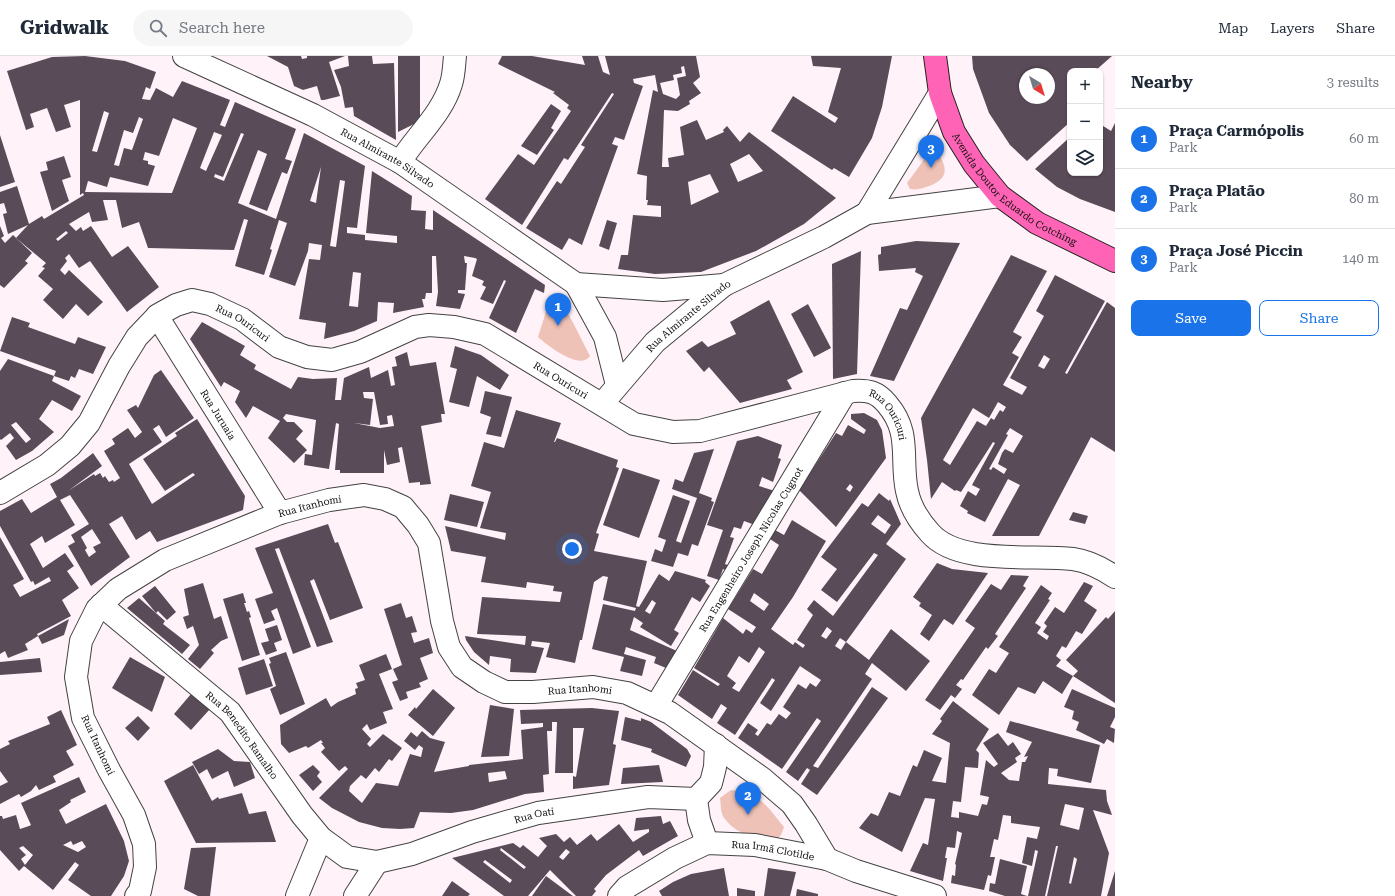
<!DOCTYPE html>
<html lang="en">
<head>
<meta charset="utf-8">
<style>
	:root { --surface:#fff; --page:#f6f6f7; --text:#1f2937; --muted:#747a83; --line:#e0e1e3; --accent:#1a73e8 }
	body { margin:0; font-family:"Roboto Serif",serif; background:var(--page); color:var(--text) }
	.controls { position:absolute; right:12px; top:12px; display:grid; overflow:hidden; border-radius:8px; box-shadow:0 1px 3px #0004 }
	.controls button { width:36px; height:36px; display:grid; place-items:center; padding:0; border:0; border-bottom:1px solid var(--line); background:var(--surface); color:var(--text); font:20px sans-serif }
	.compass { position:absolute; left:1019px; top:12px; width:36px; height:36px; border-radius:50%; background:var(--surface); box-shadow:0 1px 3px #0004; rotate:142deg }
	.you { position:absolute; left:572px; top:493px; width:14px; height:14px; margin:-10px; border:3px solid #fff; border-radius:50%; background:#1a73e8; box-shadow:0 0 0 6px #1a73e833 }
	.badge { display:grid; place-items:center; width:26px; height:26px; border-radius:50%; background:var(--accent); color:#fff; font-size:13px; font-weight:700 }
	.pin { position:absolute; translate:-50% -33px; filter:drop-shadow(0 1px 2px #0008) }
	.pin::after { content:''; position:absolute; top:21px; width:14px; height:12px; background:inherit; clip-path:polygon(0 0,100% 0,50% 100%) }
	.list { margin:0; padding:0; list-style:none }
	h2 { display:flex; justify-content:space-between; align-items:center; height:52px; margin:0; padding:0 16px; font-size:17px }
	h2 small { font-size:13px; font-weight:400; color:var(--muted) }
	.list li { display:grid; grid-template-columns:26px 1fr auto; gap:12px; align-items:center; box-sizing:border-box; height:60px; padding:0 16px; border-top:1px solid var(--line) }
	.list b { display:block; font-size:15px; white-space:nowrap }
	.list p { margin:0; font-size:13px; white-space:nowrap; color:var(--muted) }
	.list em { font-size:13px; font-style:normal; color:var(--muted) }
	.actions { display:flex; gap:8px; padding:12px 16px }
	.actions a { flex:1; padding:9px 0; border:1px solid var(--accent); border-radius:8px; text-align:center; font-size:14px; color:var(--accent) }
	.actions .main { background:var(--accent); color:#fff }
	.icon { flex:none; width:22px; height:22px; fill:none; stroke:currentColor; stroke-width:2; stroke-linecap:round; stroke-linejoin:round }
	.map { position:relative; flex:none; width:1115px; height:840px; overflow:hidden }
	header { display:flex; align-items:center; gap:24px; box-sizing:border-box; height:56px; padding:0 20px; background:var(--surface); border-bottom:1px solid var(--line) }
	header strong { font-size:19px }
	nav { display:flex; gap:22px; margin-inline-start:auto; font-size:14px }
	.search { width:280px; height:36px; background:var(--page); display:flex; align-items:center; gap:10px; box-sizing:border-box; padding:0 14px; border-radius:22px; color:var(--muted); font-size:15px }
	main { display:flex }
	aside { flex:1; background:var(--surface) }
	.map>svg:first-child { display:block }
</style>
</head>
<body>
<header>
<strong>Gridwalk</strong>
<div class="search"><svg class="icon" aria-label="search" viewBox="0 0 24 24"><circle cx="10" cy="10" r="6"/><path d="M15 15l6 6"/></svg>Search here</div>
<nav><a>Map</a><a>Layers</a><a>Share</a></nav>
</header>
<main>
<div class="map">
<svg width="1115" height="840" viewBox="0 0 1115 840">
	<rect width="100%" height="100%" fill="#fff3f9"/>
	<!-- green -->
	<g fill="#efc2b7">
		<path d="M931 94 936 95C949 112 949 124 926 131 921 133 916 134 910 133L907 127Z"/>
		<path d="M550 243 569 259 590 300C580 315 548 290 538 281Z"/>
		<path d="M731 734C758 735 768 751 784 771L781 779 775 786C758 785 735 777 725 763 720 758 721 748 720 742Z"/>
	</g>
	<!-- building -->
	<g fill="#5a4b59" fill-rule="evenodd">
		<path d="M85 0 125 5 156 16 150 33 146 31 142 43 150 44 156 32 173 41 182 25 230 44 220 69 225 71 235 46 296 73 285 103 292 105 287 118 282 116 267 155 249 148 267 98 258 94 238 147 276 163 304 77 365 110 357 172 347 171V177L365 179V184L397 187V180L366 177 372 115 412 140 411 154 426 155 425 173 433 174V154L545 229 544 237 535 233 516 277 489 262 506 225 504 224 493 248 480 243 486 231 482 229 484 225 472 220 477 203 475 202 464 200 465 207H467L465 234H458V237L465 238 460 253 436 250 438 236 436 200H432V237H426L425 243H422L424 251 393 257 394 247 378 246 377 265 354 275 324 283 326 267 299 263 309 203 320 204 322 189 309 187 308 195 295 230 269 221 287 167 279 164 270 193 272 194 264 219 235 210 248 164 244 163 234 194 148 192 139 166 122 172 116 144H103L108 164 92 166 89 156 69 168 76 175 81 171 83 175 91 170 112 201 128 190 159 231 127 256 90 205 79 212 69 198 65 202 67 205 60 214 65 219 69 214 103 246 88 260 76 248 63 263 43 244 53 233 38 220 45 212 42 211 46 207 16 182 28 169 8 178 3 158 7 157 4 147 0 148V136L17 130 29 168 42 160 44 163 84 139 83 137 80 139V44L64 49 71 71 56 76 47 52 30 58 34 71 26 74 7 15 52 1ZM104 55 109 57 97 96 92 95ZM139 61 143 63 132 94 124 92 119 110 114 109 124 74 133 77ZM173 62 197 72 172 137 85 136 88 125 107 131 110 121 148 130 155 110 148 108V105L143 104 145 96 159 100ZM214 76 222 79 206 115 200 112ZM241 77 244 78 224 125 214 121 215 118 223 121ZM321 111 316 147 310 145ZM340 124 345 125 336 191 330 190ZM66 175 68 177 58 185 56 183ZM353 216 361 217 358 251 349 250Z"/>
		<polygon points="267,0 301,0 302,3 307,2 307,0 345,0 329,6 340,40 324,44 321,44 317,30 303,34 294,30 288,11"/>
		<polygon points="348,0 372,0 373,8 394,7 396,84 354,60 353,51 345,52 341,31 334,14 349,10"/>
		<polygon points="398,0 420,0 420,65 398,76"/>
		<path d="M502 0H532L585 9 582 0H598L603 16 610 19 605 0H696L700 21 693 27 701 37 689 45 690 48 678 55 664 54 662 111H669L668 102 684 99 680 71 697 64 706 84 724 76 723 74 727 70 740 86 749 76 836 142 804 168 756 195 701 216 655 218 618 213 621 199H628L633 159 661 161V150L647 149 648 144H646L647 120 637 118 653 34 658 36 655 19 633 23 634 27 643 30 624 84 615 81 612 88 618 90 582 189 569 182 562 194 526 172 557 125 561 128 585 91 581 89 614 38 612 37 568 104 564 102 522 169 485 143 518 98 534 109 571 55 567 52 569 49 553 37 555 36 498 8ZM684 10 686 20 677 22 680 39 676 43 663 38 660 27 674 24 673 19 682 17 681 11ZM749 98 763 115 738 126 730 108ZM710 118 719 136 691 149 688 126Z"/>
		<polygon points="811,0 892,0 882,51 872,82 849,121 834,112 832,114 771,75 793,40 835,67 838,62 828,56 841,12 813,10"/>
		<path d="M972 0H1112L1095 15H1070V66L1027 105 1010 89 989 57 973 13ZM1025 18H1049V42H1025Z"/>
		<polygon points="551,48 561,55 551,72 554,74 537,99 521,90"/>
		<polygon points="1115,67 1115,156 1080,143 1057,131 1035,113 1070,81 1070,117 1100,117 1100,68 1111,75"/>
		<polygon points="0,79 15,126 0,131"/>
		<polygon points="64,100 71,121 62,124 69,145 52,155 40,116 48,114 46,106"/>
		<polygon points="607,164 617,167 609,194 599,190"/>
		<polygon points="0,170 4,180 1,182 5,187 13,179 32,197 25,205 28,207 4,232 0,229"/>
		<polygon points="916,185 960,187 894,325 870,320 900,252 907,254 923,220 915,216 916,212 879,215 878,199 881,198 881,191"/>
		<polygon points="861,195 857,318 833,323 832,208"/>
		<path d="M1011 199 1047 215 1013 276 1022 281 1012 297 1019 301 1003 329 1022 339 1027 331 1010 322 1044 260 1036 255 1055 219 1105 245 1065 317 1067 318 1107 246 1115 252V396L1091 381 1039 480H992L1020 429 1008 423 985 466 967 457 968 455 960 450 968 435 976 440 980 433 972 429 995 387 993 386 961 436 956 434 955 435 942 426 931 443 927 404 921 362ZM1044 299 1050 303 1044 313 1038 310ZM998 346 1006 351 1003 356 1000 354 994 364 991 362 986 370 977 365 950 409 943 404 973 352 989 362ZM1010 372 1023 380 1013 397 1005 393 1002 397 998 408 1007 413 1004 418 993 411 991 414 989 413 1008 379 1006 378Z"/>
		<polygon points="769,244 803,316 787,324 792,333 740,347 709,311 704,316 686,295 702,285 708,291 736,278 730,266"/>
		<polygon points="808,248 831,292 814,301 791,258"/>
		<path d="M12 261 30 267 28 271 75 288 78 281 106 291 93 318 79 313 75 322 71 320 69 325 54 320 52 325 81 340 72 355 52 344 39 363 54 376 32 395 16 404 6 390 14 382 10 377 1 384 0 383V315L8 303 54 320 56 315 0 295ZM16 366 31 383 26 387 11 369Z"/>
		<path d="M202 266 245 290 240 299 256 309 254 313 291 333 298 321 313 323 337 322 335 344H341L344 322 369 311 371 322 388 314 391 330 395 329 392 311 397 310 395 301 407 296 410 310 436 306 445 358H441L442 366 421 370 431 428 420 429V426L409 427 402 391 398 392 400 406 387 409 384 394V417H340V414H335L339 368 336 367 329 413 304 409 305 398 312 399 316 364 286 358 283 362 287 366H294L303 375 296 383 307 394 294 407 268 382 280 365 253 350 246 362 235 346 240 335 224 326 221 331 190 283ZM363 336H374L380 369 388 368 387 360 392 359 394 370 380 372 354 367 370 369 373 343 364 342Z"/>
		<polygon points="455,290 481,299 509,319 500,334 477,320 469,351 449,346 457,313 450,311"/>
		<path d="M161 314 194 362 166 381 159 369 153 373 162 386 129 408 152 448 195 419 193 417 165 435 143 403 177 380 175 377 197 363 245 440 243 454 157 486 150 475 136 484 122 460 109 468 130 501 91 530 68 490 75 486 71 479 89 468 70 439 60 444 75 469 45 487 42 480 30 488 43 512 65 497 74 510 67 515 79 532 62 544 71 560 37 578 38 580 25 588 28 594 8 602 5 595 0 598V481L24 523 13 529 20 541 51 525 49 521 35 529 33 525 31 526 0 470V455L22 443 31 457 57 441 50 428 61 422 93 397 102 410 68 435 94 418 95 420 100 417 103 422 105 420 109 426 113 424 114 426 120 422 104 395 115 388 112 383 128 372 135 382 142 376 127 354 136 349 138 352 154 319ZM92 473 101 487 93 491 96 496 89 501 85 494 87 492 81 481Z"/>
		<polygon points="485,335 512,341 501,381 486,378 491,361 480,357"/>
		<path d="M516 354 561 367 554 386H555L557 382 618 404 616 411 619 412 596 477 599 478 594 495 647 505 636 550 639 551 659 518 669 525 675 515 706 524 705 526 710 530 700 546 692 541 674 574 679 577 671 590 640 571 643 567 634 561 630 574 677 595 666 612 654 607 656 601 626 591 624 598 646 604 642 620 620 615 624 601 592 593 603 548 635 555 636 552 603 544 608 521 603 520 594 526 582 584H580L575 607 546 601 550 587 532 585 531 590 544 592 536 617 510 616 511 603 490 600 489 609 474 596 466 584 465 580 525 589 526 580 477 578 482 541 560 546 562 536 553 535 554 530 527 526 526 532 481 526 486 501 451 495 445 470 505 484 506 477 480 472 491 436 471 430 484 386 504 392ZM652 544 656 547 650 558 645 555Z"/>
		<path d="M864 357 877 364 882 374 886 402 836 471 799 434 836 377 842 380 848 369 864 378 866 374 851 363V358ZM850 428 853 431 850 436 846 433Z"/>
		<polygon points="758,380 782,389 778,402 781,403 773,426 762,421 759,430 775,435 755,469 744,465 741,473 734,471 730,481 734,482 725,508 730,510 727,515 723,513 719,524 707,520 723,474 707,469 737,385"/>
		<polygon points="714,393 699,437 712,442 711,445 714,446 698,490 692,488 688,500 678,497 673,511 651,505 655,493 662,496 666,484 658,481 673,439 690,445 676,485 681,487 697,442 672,433 675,423 683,426 694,397"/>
		<polygon points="623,412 660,424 639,482 603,469"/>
		<path d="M879 437 889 445 890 443 901 468 886 488 906 503 846 586 840 582 835 590 841 594 846 586 869 604 891 573 930 605 906 635 872 607 865 618 872 623 813 710 818 712 872 631 888 642 817 739 801 728 810 714 807 712 798 725 786 716 821 665 817 662 782 713 738 682 748 667 758 674 755 678 758 680 767 667 771 669 779 658 786 663 791 657 783 651 798 628 806 633 810 627 816 631 821 624 800 610 771 655 760 647 775 624 772 622 735 679 717 667 727 652 721 648 712 663 678 639 693 614 718 630 720 628 694 612 723 562 743 578 746 573 752 577 756 571 728 553 753 513 762 518 779 489 770 483 775 474 784 479 792 464 826 485 793 541 771 573 793 589 795 586 803 592 805 589 797 584 813 559 807 553 814 544 833 560 878 499 874 497 837 546 821 534 837 513 821 501 862 447 868 451ZM878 459 891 469 885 478 871 468ZM754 537 769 548 764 555 750 545ZM827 571 832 575 826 583 821 580ZM759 591 765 596 739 636 732 632 736 627 727 620 739 600 749 607Z"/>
		<polygon points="450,438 484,446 477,471 444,464"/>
		<polygon points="1073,456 1088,460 1085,468 1069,464"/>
		<polygon points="328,468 335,487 338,486 363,552 330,564 314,523 310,525 333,586 317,591 279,492 275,493 311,591 293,598 277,552 271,555 275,564 264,568 255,543 273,537 255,492"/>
		<polygon points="937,507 952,513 988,517 953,569 944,563 929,585 920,578 932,559 919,550 921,547 913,541"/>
		<polygon points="1011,519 1029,520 1023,530 1026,532 995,578 998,580 988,593 986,591 963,624 961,623 956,629 962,633 955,642 951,639 940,654 925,644 975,572 965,565 991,528 1001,534"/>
		<polygon points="1084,526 1093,530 1084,545 1097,554 1082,578 1076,575 1066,592 1062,590 1056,600 1061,604 1056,610 1073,620 1062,638 1043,625 1035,638 1018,631 999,659 972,639 989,613 996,617 1009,597 999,591 1041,529 1052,537 1048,543 1050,544 1035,567 1041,571 1037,577 1047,584 1049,580 1043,576 1047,570 1044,567 1055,551 1064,557"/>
		<polygon points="203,527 214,563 221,560 228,582 221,585 211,594 214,597 200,613 188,603 199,589 193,570 187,573 183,561 189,559 184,533"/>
		<polygon points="155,530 176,556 167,564 158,555 156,557 142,540"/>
		<polygon points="243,537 246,547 244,547 247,556 249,555 251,561 249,562 260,599 242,605 223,543"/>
		<polygon points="139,542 165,565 163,568 190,589 182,598 127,552"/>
		<polygon points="401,547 406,562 412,560 417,576 411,577 414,587 429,582 433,597 420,602 428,623 419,627 421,631 406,636 408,642 400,645 392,626 398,624 393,613 402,609 384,553"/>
		<polygon points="1115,555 1115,647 1073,620 1078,615 1066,604 1106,561 1108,563"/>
		<polygon points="69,563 64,579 42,588 38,580"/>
		<polygon points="277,569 282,584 274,587 277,595 266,599 261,587 269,585 265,573"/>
		<polygon points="286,596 305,648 280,659 270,633 276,630 269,608 271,607 269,602"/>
		<path d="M386 598 392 613 379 618 393 653 383 656 387 667 370 674 367 668 362 673 371 683 367 688 370 691 383 678 402 692 392 705 389 703 379 716 375 712 366 723 361 719 350 730 349 735 362 747 376 727 398 730 410 698 421 701 423 692 419 689 415 694 404 685 411 676 417 681 422 675 430 682 445 686 434 716 469 710V709L523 703 521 674 543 671V667L521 668 520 654 592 652 619 655 613 688 616 689 609 729 573 733V720L576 721 584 672H573V717H555L557 666H552V675H547L549 718 543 719 544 736 525 738 473 754 451 757 420 756 414 772 400 773 382 772 359 766 332 752 319 742 348 713 345 710 339 715 321 696 325 692 321 687H323L321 684 308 692 306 690 289 697 281 688 280 669 326 642 331 651 338 646 356 638 355 633 358 632 356 627 365 624 359 609ZM505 715 507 723 489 726 488 717Z"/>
		<polygon points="130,601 165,621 152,656 112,632"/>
		<polygon points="40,602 42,616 0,619 0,606"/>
		<polygon points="264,603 273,630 246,639 238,612"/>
		<polygon points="433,633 455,652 433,680 408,659 415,651 416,653"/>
		<polygon points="1072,633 1115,652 1115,661 1110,671 1115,673 1114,687 1107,683 1104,688 1076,674 1079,666 1072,663 1074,655 1064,651"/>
		<polygon points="191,638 210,653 191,674 174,658"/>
		<path d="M953 645 989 673 976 694 979 697 978 712 965 711 961 746 953 745 951 761 959 762V756L978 760 982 748 987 749 989 741 980 739 986 704 994 711 998 708 983 687 998 677 1008 690 1013 686 1021 698 1015 702 1017 706 1001 717 1009 724 1019 725 1022 706H1025L1028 700 1024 701 1032 686 1006 676 1010 665 1100 689 1091 727 1057 720 1058 713 1049 712 1048 728 1106 734 1107 745 1112 759 1093 754 1109 797 1101 840H1047L1058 790H1056L1045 840H1028L1038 795 1035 794 1032 810 1022 807 1027 781 1037 783 1040 771 1011 767V760L1003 759 998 784 994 783 990 801H995L991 820 988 819 984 834 951 827 952 819 955 820 956 809 955 808 962 777 957 775 955 792 947 791 945 802H947L943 825 910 815 923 787 928 789 935 743 925 742 902 796 859 772 871 757 878 760 889 736 900 740 913 709 917 711 924 694 942 702 932 725 946 727 950 687 932 678 942 665 940 663ZM1065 748 1084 752 1079 774 1060 769ZM1074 801 1077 803 1071 828 1069 827Z"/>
		<polygon points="490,649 514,653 509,700 481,701"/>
		<polygon points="61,654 77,689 66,695 74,709 53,720 56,726 39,734 36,729 31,735 21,741 19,738 0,748 0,730 8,726 0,715 0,693 10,688 8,685 50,668 47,661"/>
		<polygon points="138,660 150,672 138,685 125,672"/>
		<polygon points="625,661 641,665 641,662 651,666 687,693 691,700 686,711 651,696 652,693 621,684"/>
		<polygon points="218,693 234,705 250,706 255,722 234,731 228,715 212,723 207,713 199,718 192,706"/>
		<polygon points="193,709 212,745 218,741 219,743 242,737 249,758 266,755 276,786 196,787 164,725"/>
		<polygon points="313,709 320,716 317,720 322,726 313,735 299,719"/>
		<polygon points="659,709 663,726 621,728 623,712"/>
		<path d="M79 721 86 736 70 744 71 746 59 754 66 768 106 748 124 785 129 805 124 820 111 840H91L68 824 79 809 75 806 53 834 24 810 19 815 0 794V760H2L3 763 16 759 20 773 29 770 31 769 21 747ZM71 785 73 789 82 785 86 791 78 796 63 789ZM23 790 33 799 25 809 21 803 26 799 19 792Z"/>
		<path d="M661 760 663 768 670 765 678 780 643 800 639 794 606 819 594 833 596 835 592 840H576L550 814 528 840H504L452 802 513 787 520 792 523 789 538 801 547 790 539 782 556 778 564 786 570 781 577 789 591 778 597 785 619 768 633 786 649 776V773L634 775 636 762ZM501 792 526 811 524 813 500 794ZM566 793 570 796 563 804 559 801ZM485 804 512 824 510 827 483 806Z"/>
		<polygon points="216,791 210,840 198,840 184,833 191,792"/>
		<polygon points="1000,803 1027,810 1021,838 1027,840 1005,840 989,835 990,827 995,828"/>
		<polygon points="724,812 729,840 662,840 659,835 673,826 691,818"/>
		<polygon points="768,812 796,816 790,840 764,840"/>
		<polygon points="1115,815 1115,840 1107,840"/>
		<polygon points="546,820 573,840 532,840"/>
		<polygon points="452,825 470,838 468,840 442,840"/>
		<polygon points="737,832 755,835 755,840 737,840"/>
		<polygon points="797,833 818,838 818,840 796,840"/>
	</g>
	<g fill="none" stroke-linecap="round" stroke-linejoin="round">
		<defs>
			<g id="minor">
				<path id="s1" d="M184 0 313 59 400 106 576 228 663 234 724 229"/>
				<path d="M400 106C416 80 442 58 451 28 454 19 454 9 455 0"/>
				<polyline points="867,157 940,37"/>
				<polyline points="576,228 605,281 617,329"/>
				<path id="s2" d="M157 260 280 457"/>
				<path id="s3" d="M602 348 655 286 724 229 824 181 867 157 1000 140"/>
				<path id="s4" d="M0 437 47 409 70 390 89 367 119 310 137 281 158 259 176 249 192 244 210 248 242 263 279 291 307 301 332 304 360 296 415 271 429 269 454 271 485 278 634 368 673 376 700 375 853 335C869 334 877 336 887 348 912 377 900 403 907 435 910 450 920 466 930 477 959 510 1034 498 1073 503 1088 505 1103 513 1115 521"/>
				<path id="s5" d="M101 549 230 656 302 759 321 782 347 801 377 806 412 798 472 776 538 757 648 741 696 743"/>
				<path id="s6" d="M656 650 845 337"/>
				<polyline points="707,787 699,764 696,743 711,727 715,711 716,689"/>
				<path id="s7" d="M136 840 140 835 145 811 144 788 134 759 109 714 83 662 76 621 81 585 97 553 118 533 165 504 280 457 329 444 364 439 385 443 403 451 418 469 429 487 442 565 449 591 462 611 484 626 505 636H533L593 631 627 637 670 657 763 723 792 748 806 768 827 803"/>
				<polyline points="297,840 321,782"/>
				<polyline points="355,840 377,806"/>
				<path id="s8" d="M619 840 627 831 675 802 707 787 755 789 827 803 856 815 935 840"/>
			</g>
			<g id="major">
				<path id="s9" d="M935 0 940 37 954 76 974 108 1000 140 1037 167 1115 205"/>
			</g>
		</defs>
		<!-- minor casing -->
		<use href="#minor" stroke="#434343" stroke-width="24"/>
		<!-- major casing -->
		<use href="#major" stroke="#212121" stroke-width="24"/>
		<!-- minor -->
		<use href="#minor" stroke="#fff" stroke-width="22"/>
		<!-- major -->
		<use href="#major" stroke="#ff63b5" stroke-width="22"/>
	</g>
	<g text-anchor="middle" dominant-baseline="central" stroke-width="4" stroke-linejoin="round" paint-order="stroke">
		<!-- street labels -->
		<g font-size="10" fill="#101010" stroke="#fff">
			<text stroke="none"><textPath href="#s1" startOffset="228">Rua Almirante Silvado</textPath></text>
			<text stroke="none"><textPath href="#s9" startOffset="164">Avenida Doutor Eduardo Cotching</textPath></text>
			<text stroke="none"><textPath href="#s3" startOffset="124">Rua Almirante Silvado</textPath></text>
			<text stroke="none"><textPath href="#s4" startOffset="337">Rua Ouricuri</textPath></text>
			<text stroke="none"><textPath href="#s4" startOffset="685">Rua Ouricuri</textPath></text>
			<text stroke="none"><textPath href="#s2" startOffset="116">Rua Juruaia</textPath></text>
			<text stroke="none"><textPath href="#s4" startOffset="1043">Rua Ouricuri</textPath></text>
			<text stroke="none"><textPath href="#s7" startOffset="547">Rua Itanhomi</textPath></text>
			<text stroke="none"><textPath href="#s6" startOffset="183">Rua Engenheiro Joseph Nicolas Cugnot</textPath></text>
			<text stroke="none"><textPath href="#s7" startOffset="943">Rua Itanhomi</textPath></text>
			<text stroke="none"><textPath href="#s5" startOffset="193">Rua Benedito Ramalho</textPath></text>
			<text transform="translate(98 689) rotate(65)">Rua Itanhomi</text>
			<text stroke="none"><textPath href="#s5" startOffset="550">Rua Oati</textPath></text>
			<text stroke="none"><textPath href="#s8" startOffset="170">Rua Irmã Clotilde</textPath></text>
		</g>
	</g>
</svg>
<div class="controls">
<button>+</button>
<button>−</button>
<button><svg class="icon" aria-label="layers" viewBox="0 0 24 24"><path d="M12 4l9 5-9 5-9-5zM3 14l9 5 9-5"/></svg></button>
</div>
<svg class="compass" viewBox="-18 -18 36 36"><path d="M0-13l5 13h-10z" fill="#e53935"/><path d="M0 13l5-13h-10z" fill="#747a83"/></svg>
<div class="you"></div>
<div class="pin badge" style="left:558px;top:270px">1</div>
<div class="pin badge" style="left:748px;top:759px">2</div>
<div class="pin badge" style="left:931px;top:112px">3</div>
</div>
<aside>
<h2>Nearby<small>3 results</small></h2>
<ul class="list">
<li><span class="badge">1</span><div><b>Praça Carmópolis</b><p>Park</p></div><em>60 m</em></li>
<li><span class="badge">2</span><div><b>Praça Platão</b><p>Park</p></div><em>80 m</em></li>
<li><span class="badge">3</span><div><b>Praça José Piccin</b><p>Park</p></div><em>140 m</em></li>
</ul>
<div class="actions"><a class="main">Save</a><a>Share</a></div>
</aside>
</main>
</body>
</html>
